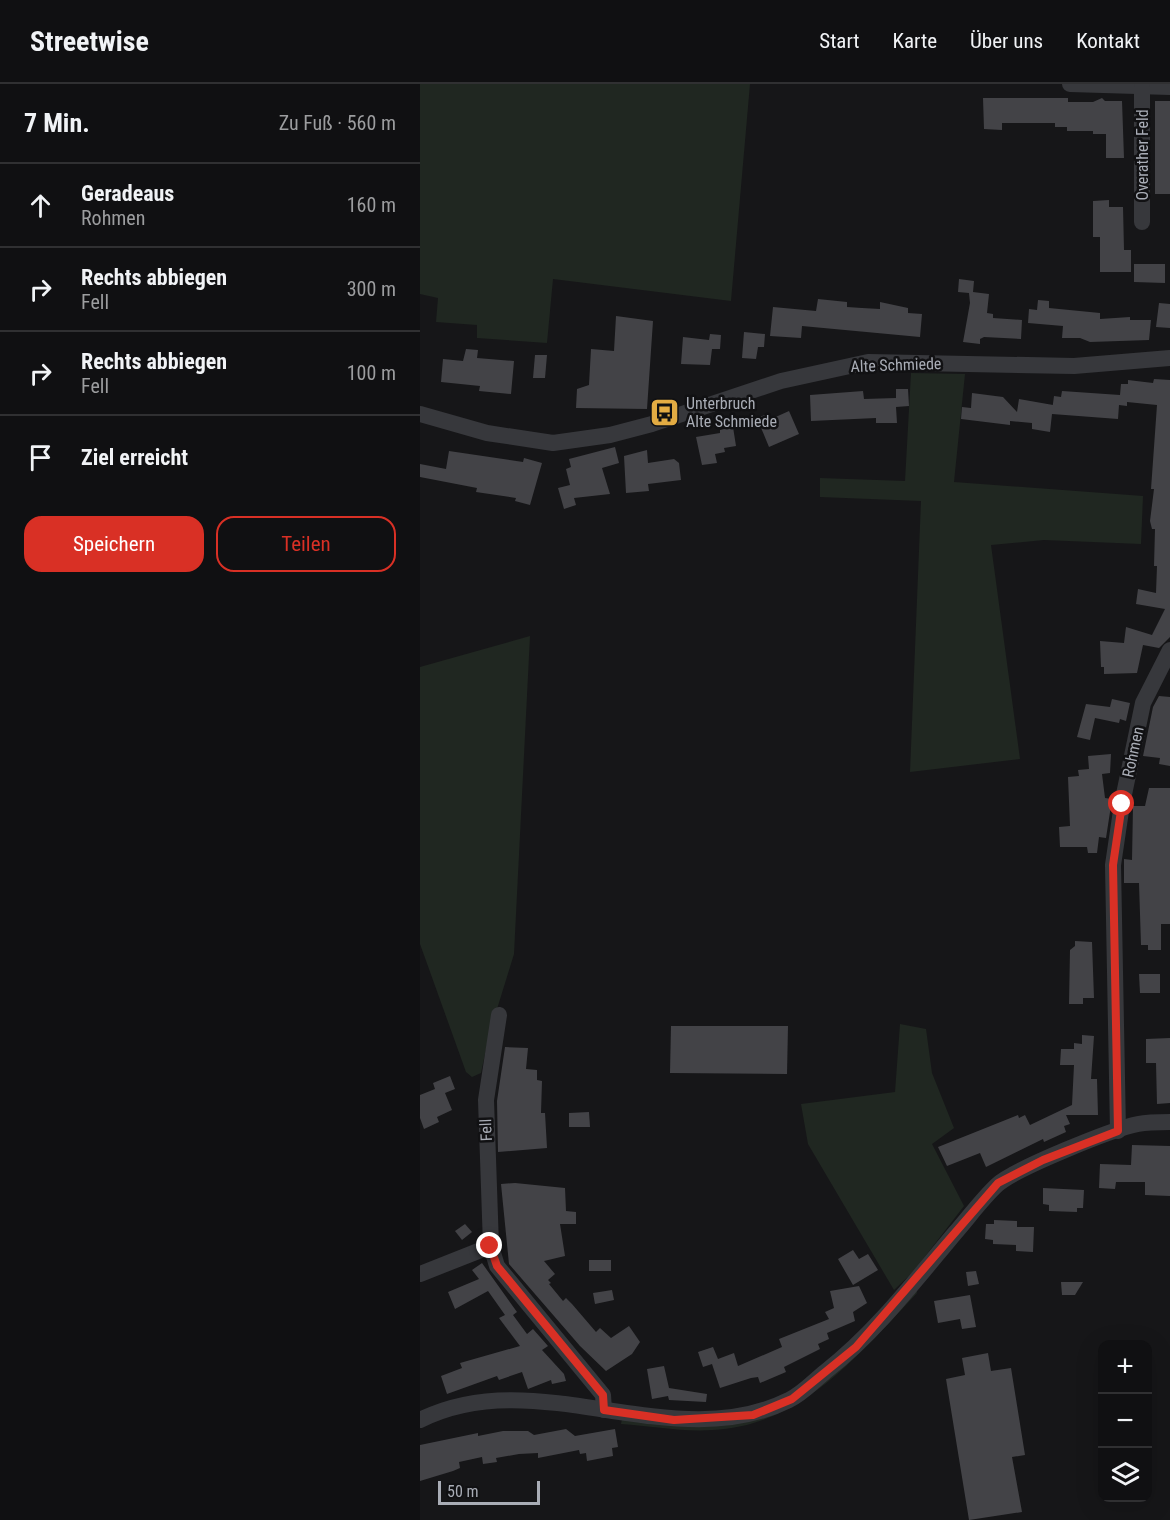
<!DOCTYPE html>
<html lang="de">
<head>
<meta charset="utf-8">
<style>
	:root { --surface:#101012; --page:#1e1e20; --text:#f1f3f6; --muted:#9c9d9f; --line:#303032; --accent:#d93025 }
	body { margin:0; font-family:"Roboto Condensed",sans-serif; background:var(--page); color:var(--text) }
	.controls { position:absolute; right:18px; bottom:18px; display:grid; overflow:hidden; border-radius:12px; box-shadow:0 6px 24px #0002 }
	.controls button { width:54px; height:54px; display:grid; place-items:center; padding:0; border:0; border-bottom:2px solid var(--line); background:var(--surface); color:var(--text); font:30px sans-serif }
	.scale { position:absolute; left:18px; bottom:15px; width:102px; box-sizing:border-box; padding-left:6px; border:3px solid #a9adb6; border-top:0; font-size:16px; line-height:21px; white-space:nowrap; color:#a9adb6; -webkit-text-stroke:4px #111113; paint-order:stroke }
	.stop { position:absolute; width:18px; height:18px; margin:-14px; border:4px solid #d93025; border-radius:50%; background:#fff }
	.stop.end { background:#d93025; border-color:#fff; box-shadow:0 2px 6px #0008 }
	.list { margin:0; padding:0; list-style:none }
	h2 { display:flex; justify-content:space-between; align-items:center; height:78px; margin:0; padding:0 24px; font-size:26px }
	h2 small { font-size:20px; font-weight:400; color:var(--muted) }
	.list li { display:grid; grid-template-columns:39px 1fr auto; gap:18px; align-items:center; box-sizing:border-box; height:84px; padding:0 24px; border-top:2px solid var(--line) }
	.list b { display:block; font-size:22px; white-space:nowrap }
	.list p { margin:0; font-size:20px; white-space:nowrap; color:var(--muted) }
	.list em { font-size:20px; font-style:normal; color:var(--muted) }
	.actions { display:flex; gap:12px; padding:18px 24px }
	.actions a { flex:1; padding:14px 0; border:2px solid var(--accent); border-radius:18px; text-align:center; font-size:21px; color:var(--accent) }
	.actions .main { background:var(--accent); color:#fff }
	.icon { flex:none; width:33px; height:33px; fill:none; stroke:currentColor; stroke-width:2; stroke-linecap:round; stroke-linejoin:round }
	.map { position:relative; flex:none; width:750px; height:1436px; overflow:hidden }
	header { display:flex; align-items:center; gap:36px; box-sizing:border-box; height:84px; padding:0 30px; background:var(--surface); border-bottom:2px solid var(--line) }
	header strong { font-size:28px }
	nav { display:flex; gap:33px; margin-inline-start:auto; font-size:21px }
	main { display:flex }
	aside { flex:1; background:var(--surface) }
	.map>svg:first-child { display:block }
</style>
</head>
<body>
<header>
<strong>Streetwise</strong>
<nav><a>Start</a><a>Karte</a><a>Über uns</a><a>Kontakt</a></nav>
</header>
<main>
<aside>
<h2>7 Min.<small>Zu Fuß · 560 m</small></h2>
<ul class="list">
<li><svg class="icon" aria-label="ahead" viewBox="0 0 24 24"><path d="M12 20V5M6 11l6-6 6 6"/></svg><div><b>Geradeaus</b><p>Rohmen</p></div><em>160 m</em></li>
<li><svg class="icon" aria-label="right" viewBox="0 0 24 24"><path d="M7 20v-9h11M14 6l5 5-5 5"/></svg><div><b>Rechts abbiegen</b><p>Fell</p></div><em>300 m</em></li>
<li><svg class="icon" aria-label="right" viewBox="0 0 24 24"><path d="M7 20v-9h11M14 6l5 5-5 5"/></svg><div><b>Rechts abbiegen</b><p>Fell</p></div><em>100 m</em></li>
<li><svg class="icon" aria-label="arrive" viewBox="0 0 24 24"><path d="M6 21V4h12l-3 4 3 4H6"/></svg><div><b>Ziel erreicht</b></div></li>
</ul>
<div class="actions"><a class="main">Speichern</a><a>Teilen</a></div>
</aside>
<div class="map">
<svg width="750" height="1436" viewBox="0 0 750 1436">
	<rect width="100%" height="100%" fill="#161618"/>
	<!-- green -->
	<g fill="#202721">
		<polygon points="0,0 330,0 311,217 133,195 127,259 57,254 57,241 16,238 18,214 0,210"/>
		<polygon points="491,289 545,290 534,398 723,412 721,460 624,456 571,461 600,675 490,688 501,417 400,413 400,394 485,397"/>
		<polygon points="110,552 94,870 69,951 61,989 52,993 46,988 0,860 0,583"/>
		<polygon points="480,940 506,945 512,989 534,1044 512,1060 544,1122 493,1188 474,1206 388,1060 381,1020 475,1008"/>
		<path d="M496 1203 497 1209C440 1269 382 1342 293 1346 262 1348 231 1342 201 1340L202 1335 354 1324Z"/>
	</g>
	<!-- building -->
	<g fill="#434347">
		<polygon points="563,14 648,14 648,18 673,18 682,14 685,17 702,17 704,74 686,74 686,50 673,50 673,47 647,47 647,43 635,43 635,39 582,39 582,46 564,45"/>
		<rect x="735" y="17" width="15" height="93"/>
		<polygon points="689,116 689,123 703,123 704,166 711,166 711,188 680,188 680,153 673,153 673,117"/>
		<polygon points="714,180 745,180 745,199 714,198"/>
		<polygon points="539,195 554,197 553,208 569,210 567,229 573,230 573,234 602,236 601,255 564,253 560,255 560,260 543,258 550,219 549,209 538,208"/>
		<polygon points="398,215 427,218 427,223 442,224 460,225 460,218 488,224 488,229 502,230 500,253 382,242 381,254 350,252 353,223 396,227"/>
		<polygon points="618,216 629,217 629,224 680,229 680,235 710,233 710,236 731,236 729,256 670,258 660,254 642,254 643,242 608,239 609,225 617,226"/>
		<polygon points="739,219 750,220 750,244 736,243"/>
		<polygon points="196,232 233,237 227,325 156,324 157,305 169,301 171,265 194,267"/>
		<polygon points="324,248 345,250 344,263 338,263 336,275 322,274"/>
		<polygon points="290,250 301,251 300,265 292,265 290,281 261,280 263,253 289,256"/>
		<polygon points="46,265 58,266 57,274 94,277 91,310 59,307 60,302 21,298 23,275 43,277"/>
		<polygon points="115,271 127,271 125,294 113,294"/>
		<polygon points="734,295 750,296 750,553 739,564 723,561 717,589 684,590 684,583 681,583 680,557 704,559 706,543 732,551 745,525 716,520 718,505 736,509 737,482 734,482 735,445 732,445 730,437 734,405 731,405 737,321 707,318 707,322 699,321 698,335 632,330 630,348 612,345 612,339 590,337 590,341 541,335 542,323 551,324 552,309 583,313 597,328 599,315 633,321 632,327 634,312 641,313 642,307 700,311 701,300 708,300 708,296 733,299"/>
		<polygon points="476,305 488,305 489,322 476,323 477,339 456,339 456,334 391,337 390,311 443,307 444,315 476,314"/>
		<polygon points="369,327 379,350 349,363 337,334 347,330 349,336"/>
		<polygon points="313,343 316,362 304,364 305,368 295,370 297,379 282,381 276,353 300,349 300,346"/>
		<polygon points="195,363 199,379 182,384 190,410 154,414 156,421 144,425 138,404 150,401 146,385 151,383 149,375"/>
		<polygon points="227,366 228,379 254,375 259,379 261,396 228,400 229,407 206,409 204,372"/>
		<polygon points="29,367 103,378 104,374 122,379 110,421 95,417 96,414 56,408 57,404 0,393 0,380 26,385"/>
		<polygon points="739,612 750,613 750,682 739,680 740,674 723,672 733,623"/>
		<polygon points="692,615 710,619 706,637 700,635 699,639 675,634 670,656 657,653 666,620 690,623"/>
		<polygon points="691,670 690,689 682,690 685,714 692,715 686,754 679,753 677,769 668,769 667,763 640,763 639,743 650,742 648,693 659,692 658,686 669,685 668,672"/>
		<polygon points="729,704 750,704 750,840 741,840 741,866 728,866 728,861 721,861 719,799 704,799 704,775 712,776 713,722 725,722"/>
		<polygon points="655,857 672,858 674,914 663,914 663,920 649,920 650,866 655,862"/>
		<polygon points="719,890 740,890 740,909 720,909"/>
		<polygon points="251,942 368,942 367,990 250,989"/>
		<polygon points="662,951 674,952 671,995 677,995 678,1031 646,1031 650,1040 644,1042 646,1048 624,1058 623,1055 566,1083 560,1069 527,1082 518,1063 598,1031 599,1034 605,1031 610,1041 652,1021 654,981 640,981 641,965 654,965 654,959 662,960"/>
		<polygon points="750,954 750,1019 737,1020 736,979 726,979 726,955"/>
		<polygon points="85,963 108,964 106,985 117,986 117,996 122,997 121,1029 125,1029 127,1064 78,1068 77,1017"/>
		<polygon points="30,992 35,1005 25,1009 32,1026 17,1033 19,1038 4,1045 0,1034 0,1011 15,1005 13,999"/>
		<polygon points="169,1028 170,1043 149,1043 149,1029"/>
		<polygon points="712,1061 750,1062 750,1112 725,1111 725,1098 696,1098 695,1105 679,1104 680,1080 711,1081"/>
		<polygon points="95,1099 145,1104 146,1127 156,1128 156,1140 140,1140 145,1172 124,1177 135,1190 128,1196 131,1199 129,1200 143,1217 146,1214 152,1220 176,1248 180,1244 191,1254 209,1242 220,1258 212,1270 186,1287 160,1262 89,1180 81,1100"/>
		<polygon points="623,1104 664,1106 663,1124 657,1124 657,1128 629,1127 629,1121 623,1120"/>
		<polygon points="574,1136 597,1137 597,1143 614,1143 613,1168 596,1167 596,1161 573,1160 573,1156 565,1155 566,1140 574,1140"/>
		<polygon points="45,1140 52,1148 42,1156 35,1147"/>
		<polygon points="433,1166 439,1175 448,1170 458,1186 433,1201 418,1175"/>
		<rect x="169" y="1176" width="22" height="11"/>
		<polygon points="62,1179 97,1228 93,1231 107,1250 113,1245 128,1262 122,1266 144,1290 146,1297 132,1300 131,1296 108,1305 102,1288 79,1296 77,1292 27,1310 21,1292 42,1284 40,1279 100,1262 79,1234 85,1231 68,1207 35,1225 28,1208 59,1195 52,1186"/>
		<polygon points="556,1187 559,1200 548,1202 546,1188"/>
		<polygon points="641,1198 663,1198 655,1211 642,1211"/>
		<polygon points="439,1202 447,1219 433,1228 435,1237 407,1249 409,1255 398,1260 400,1265 364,1283 366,1288 340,1299 338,1293 331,1294 300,1304 292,1280 283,1283 278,1268 293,1263 298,1275 314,1269 318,1282 362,1263 359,1255 409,1235 405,1228 414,1224 410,1207"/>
		<polygon points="192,1206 194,1216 175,1220 173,1209"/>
		<polygon points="550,1211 556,1243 542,1245 540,1235 518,1239 514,1217"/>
		<polygon points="568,1269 571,1287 591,1284 605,1371 592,1373 602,1428 549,1436 526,1295 545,1291 542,1274"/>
		<polygon points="244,1282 249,1304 287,1310 286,1318 249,1316 248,1312 232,1315 227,1285"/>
		<polygon points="146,1345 155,1352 195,1345 198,1363 192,1364 193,1372 167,1377 166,1369 160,1370 159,1366 118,1374 118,1369 99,1370 76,1374 77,1378 63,1380 62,1373 39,1378 40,1384 33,1387 0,1397 0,1361 58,1349 58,1352 83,1347 108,1347 114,1351"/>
	</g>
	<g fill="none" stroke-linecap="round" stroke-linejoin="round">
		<!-- minor -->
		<g stroke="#37383c" stroke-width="16">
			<polyline points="650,0 750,3"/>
			<polyline points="722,138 722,3"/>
			<polyline points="0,330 67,349 133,359 190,351 232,340 361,297 448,278 654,282 750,274"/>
			<polyline points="698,1047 693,781 702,720 723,619 750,566"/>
			<polyline points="71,1162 66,1016 79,931"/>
			<polyline points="0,1190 71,1162 77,1182 183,1311 184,1326"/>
			<path d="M0 1336C117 1277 252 1374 369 1316 382 1310 394 1297 405 1288 455 1249 494 1198 535 1149 549 1133 562 1115 577 1101 594 1085 693 1045 718 1040 728 1038 740 1038 750 1038"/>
		</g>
	</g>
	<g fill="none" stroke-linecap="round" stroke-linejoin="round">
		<!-- route -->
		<polyline stroke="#d93025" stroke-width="8" points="70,1162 77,1182 183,1311 184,1326 254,1336 333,1331 372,1315 436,1263 578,1099 623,1076 698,1047 693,781 702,720"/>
	</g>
	<!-- icons -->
	<defs>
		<symbol id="bus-square" viewBox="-11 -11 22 22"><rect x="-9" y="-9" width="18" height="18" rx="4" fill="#e3ac43" stroke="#111113"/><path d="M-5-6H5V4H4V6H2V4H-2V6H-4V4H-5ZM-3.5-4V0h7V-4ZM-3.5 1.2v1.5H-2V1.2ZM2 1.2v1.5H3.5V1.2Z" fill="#111"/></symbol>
	</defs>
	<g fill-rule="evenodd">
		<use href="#bus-square" x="228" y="312" width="33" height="33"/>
	</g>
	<g text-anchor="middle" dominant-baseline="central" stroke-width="5" stroke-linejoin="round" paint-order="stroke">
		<!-- street labels -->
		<g font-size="16" fill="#a9adb6" stroke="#111113">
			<text transform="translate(722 71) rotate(-90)">Overather Feld</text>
			<text transform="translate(476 281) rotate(-2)">Alte Schmiede</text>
			<text transform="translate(713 668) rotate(-78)">Rohmen</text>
			<text transform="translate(66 1046) rotate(-92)">Fell</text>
		</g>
		<!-- poi labels -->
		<g font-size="16" fill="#a9adb6" stroke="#111113" text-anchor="start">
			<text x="266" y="319">Unterbruch<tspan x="266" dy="18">Alte Schmiede</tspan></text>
		</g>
	</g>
</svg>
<div class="controls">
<button>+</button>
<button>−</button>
<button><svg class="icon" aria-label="layers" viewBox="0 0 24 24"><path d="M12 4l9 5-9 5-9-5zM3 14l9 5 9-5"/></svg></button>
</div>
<div class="scale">50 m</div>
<div class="stop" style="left:702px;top:720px"></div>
<div class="stop end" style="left:70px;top:1162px"></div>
</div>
</main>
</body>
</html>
